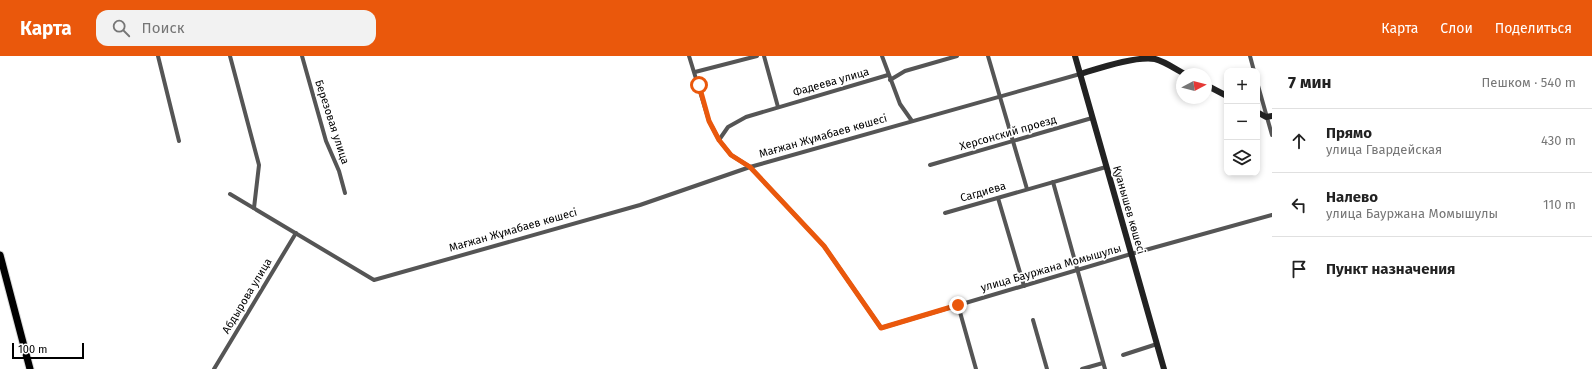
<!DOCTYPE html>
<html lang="ru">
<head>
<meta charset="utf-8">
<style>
	:root { --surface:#fff; --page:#f2f2f2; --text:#222; --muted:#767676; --line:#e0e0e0; --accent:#ea580c }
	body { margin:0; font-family:"Fira Sans",sans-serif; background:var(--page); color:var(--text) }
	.controls { position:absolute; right:12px; top:12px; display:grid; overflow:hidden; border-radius:8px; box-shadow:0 2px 6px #0003 }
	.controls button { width:36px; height:36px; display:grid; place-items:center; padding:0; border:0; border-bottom:1px solid var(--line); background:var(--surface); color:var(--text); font:20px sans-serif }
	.compass { position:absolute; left:1176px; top:12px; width:36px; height:36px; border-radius:50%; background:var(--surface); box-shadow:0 2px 6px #0003; rotate:83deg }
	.scale { position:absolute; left:12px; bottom:10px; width:72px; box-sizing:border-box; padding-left:4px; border:2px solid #000; border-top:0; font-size:11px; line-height:14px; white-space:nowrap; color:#000; -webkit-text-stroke:3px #fff; paint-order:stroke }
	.stop { position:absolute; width:12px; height:12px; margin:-9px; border:3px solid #ea580c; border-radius:50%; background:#fff }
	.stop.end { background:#ea580c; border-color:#fff; box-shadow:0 1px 4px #0008 }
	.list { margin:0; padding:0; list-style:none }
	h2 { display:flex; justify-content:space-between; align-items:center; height:52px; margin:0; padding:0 16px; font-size:17px }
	h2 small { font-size:13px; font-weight:400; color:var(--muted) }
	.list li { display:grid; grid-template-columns:26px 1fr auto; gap:12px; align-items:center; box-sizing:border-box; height:64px; padding:0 16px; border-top:1px solid var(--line) }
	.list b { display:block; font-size:15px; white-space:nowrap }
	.list p { margin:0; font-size:13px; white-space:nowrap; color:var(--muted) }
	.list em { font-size:13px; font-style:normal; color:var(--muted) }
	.icon { flex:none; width:22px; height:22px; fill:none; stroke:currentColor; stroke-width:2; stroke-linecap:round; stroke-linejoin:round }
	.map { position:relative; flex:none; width:1272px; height:313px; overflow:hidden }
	header { display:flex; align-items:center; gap:24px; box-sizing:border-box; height:56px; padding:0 20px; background:var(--accent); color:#fff }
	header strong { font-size:19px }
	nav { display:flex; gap:22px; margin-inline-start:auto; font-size:14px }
	.search { width:280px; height:36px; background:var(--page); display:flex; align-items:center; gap:10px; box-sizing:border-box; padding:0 14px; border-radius:12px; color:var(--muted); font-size:15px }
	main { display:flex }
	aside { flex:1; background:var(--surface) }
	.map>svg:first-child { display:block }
</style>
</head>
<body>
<header>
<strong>Карта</strong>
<div class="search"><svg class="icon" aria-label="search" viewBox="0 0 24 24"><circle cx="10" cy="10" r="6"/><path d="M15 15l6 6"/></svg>Поиск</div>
<nav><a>Карта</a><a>Слои</a><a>Поделиться</a></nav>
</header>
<main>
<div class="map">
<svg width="1272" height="313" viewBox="0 0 1272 313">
	<rect width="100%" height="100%" fill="#fff"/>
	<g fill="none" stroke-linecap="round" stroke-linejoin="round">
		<defs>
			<polyline id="primary" points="0,199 30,313"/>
		</defs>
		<!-- primary casing -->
		<use href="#primary" stroke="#dbdbdb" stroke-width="9"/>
		<!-- street -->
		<g stroke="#555" stroke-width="4">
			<polyline points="158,0 179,85"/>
			<polyline points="230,0 259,109 254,152"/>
			<polyline points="302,0 326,85 339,115 345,137"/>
			<polyline points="689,0 709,65 719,84 731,99 750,111 824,190 881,272 1131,198 1272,159"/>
			<polyline points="764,0 778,51"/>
			<polyline points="882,0 900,48 912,65"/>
			<polyline points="988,0 1027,133"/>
			<polyline points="1250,0 1254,15"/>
			<polyline points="695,16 757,0"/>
			<polyline points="890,24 905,15 957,0"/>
			<polyline points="1257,26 1272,79"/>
			<polyline points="719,84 728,71 746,61 888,19"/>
			<polyline points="930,109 1092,62"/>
			<polyline points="1053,126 1105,313"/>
			<polyline points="230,138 374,224 640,149 750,111 1080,18"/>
			<polyline points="998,142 1024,230"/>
			<polyline points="945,157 1106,111"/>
			<polyline points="958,249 976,313"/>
			<polyline points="1033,264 1047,313"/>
			<polyline points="1123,299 1157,288"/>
			<polyline points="214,313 296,177"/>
			<polyline points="1082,313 1103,307"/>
		</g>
		<!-- secondary -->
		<g stroke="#222" stroke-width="6">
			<polyline points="1075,0 1164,313"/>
			<path d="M1080 18C1100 12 1135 0 1155 3 1166 6 1175 13 1185 18"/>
			<polyline points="1206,29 1227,40"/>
			<polyline points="1257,56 1266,61 1272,60"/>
		</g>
		<!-- primary -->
		<use href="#primary" stroke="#000" stroke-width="7"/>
	</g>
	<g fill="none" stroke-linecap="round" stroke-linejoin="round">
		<!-- route -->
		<polyline stroke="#ea580c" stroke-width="5" points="699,29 709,65 719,84 731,99 750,111 824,190 881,272 958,249"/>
	</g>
	<g text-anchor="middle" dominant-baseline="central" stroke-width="3.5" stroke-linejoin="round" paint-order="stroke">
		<!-- street labels -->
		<g font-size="11" fill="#000" stroke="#fff">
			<text transform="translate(831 26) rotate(-16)">Фадеева улица</text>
			<text transform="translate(332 66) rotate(72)">Березовая улица</text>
			<text transform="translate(1008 77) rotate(-16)">Херсонский проезд</text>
			<text transform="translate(823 80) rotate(-16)">Мағжан Жұмабаев көшесі</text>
			<text transform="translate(983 136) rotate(-16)">Сагдиева</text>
			<text transform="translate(1129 154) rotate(74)">Қуанышев көшесі</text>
			<text transform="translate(513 174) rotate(-16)">Мағжан Жұмабаев көшесі</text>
			<text transform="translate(1051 212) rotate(-16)">улица Бауржана Момышулы</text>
			<text transform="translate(247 240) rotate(-59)">Абдырова улица</text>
		</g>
	</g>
</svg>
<div class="controls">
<button>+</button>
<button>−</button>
<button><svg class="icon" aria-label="layers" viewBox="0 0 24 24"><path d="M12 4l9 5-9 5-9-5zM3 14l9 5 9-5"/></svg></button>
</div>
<svg class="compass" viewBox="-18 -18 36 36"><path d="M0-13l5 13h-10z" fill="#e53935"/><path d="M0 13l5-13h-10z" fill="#767676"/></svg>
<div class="scale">100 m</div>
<div class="stop" style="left:699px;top:29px"></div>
<div class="stop end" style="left:958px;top:249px"></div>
</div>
<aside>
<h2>7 мин<small>Пешком · 540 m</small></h2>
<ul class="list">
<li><svg class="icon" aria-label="ahead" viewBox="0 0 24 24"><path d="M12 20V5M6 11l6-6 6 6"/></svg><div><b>Прямо</b><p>улица Гвардейская</p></div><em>430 m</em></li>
<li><svg class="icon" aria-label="left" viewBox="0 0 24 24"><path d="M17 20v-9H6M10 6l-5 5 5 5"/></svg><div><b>Налево</b><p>улица Бауржана Момышулы</p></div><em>110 m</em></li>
<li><svg class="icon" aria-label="arrive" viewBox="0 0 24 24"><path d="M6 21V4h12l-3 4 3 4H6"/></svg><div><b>Пункт назначения</b></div></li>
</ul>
</aside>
</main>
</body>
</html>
